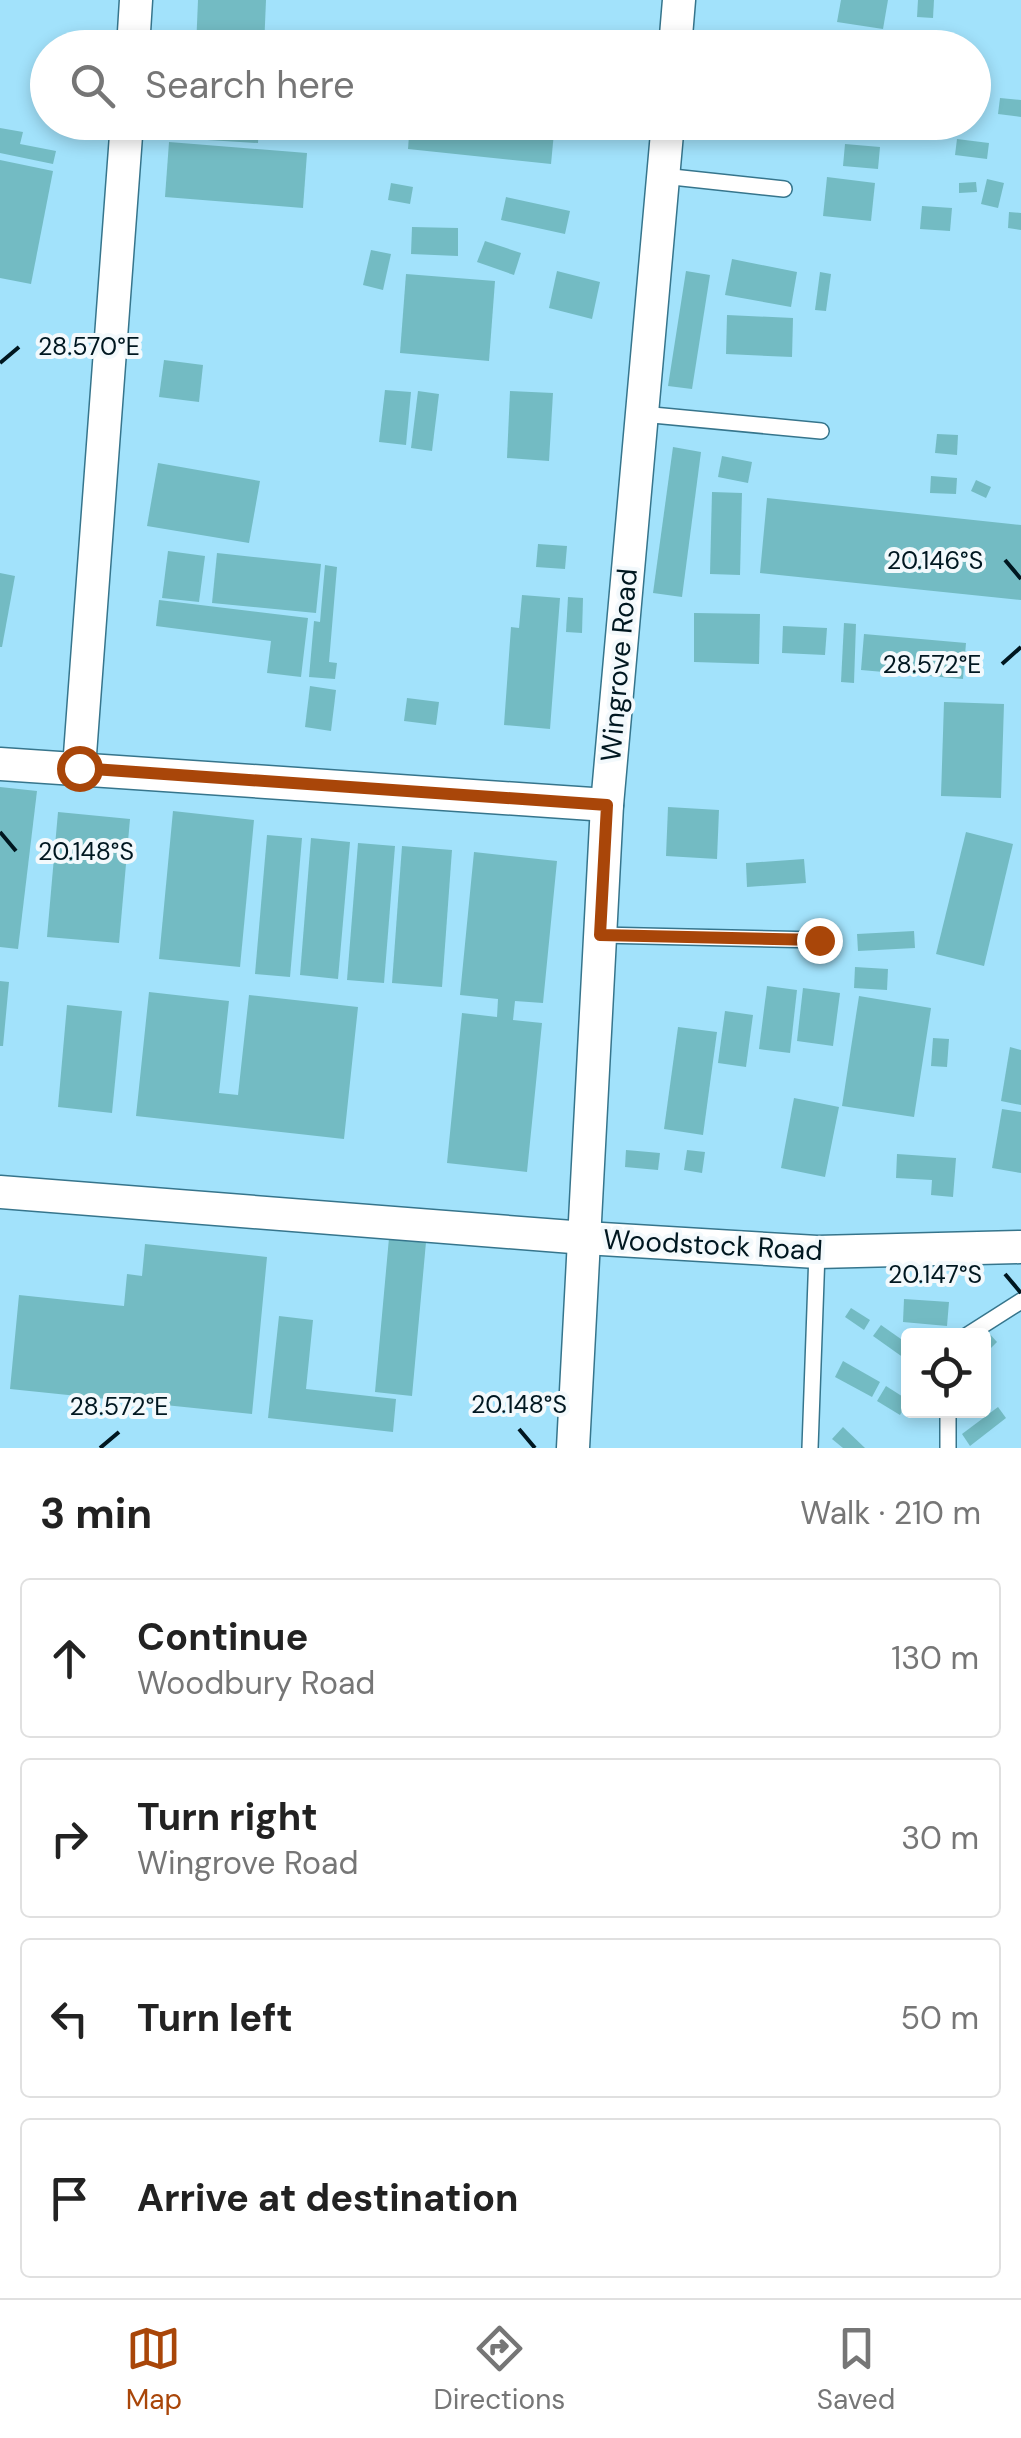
<!DOCTYPE html>
<html lang="en">
<head>
<meta charset="utf-8">
<style>
	:root { --surface:#fff; --page:#f2f2f2; --text:#222; --muted:#767676; --line:#e0e0e0; --accent:#a94609 }
	body { margin:0; font-family:"DM Sans",sans-serif; background:var(--page); color:var(--text) }
	.controls { position:absolute; right:30px; bottom:30px; display:grid; overflow:hidden; border-radius:10px; box-shadow:0 5px 15px #0003 }
	.controls button { width:90px; height:90px; display:grid; place-items:center; padding:0; border:0; border-bottom:2px solid var(--line); background:var(--surface); color:var(--text); font:50px sans-serif }
	.stop { position:absolute; width:30px; height:30px; margin:-22px; border:8px solid #a94609; border-radius:50%; background:#fff }
	.stop.end { background:#a94609; border-color:#fff; box-shadow:0 2px 10px #0008 }
	.list { margin:0; padding:0; list-style:none }
	h2 { display:flex; justify-content:space-between; align-items:center; height:130px; margin:0; padding:0 40px; font-size:42px }
	h2 small { font-size:32px; font-weight:400; color:var(--muted) }
	.list li { display:grid; grid-template-columns:65px 1fr auto; gap:30px; align-items:center; box-sizing:border-box; height:160px; margin:0 20px 20px; padding:0 20px; border:2px solid var(--line); border-radius:10px }
	.list b { display:block; font-size:38px; white-space:nowrap }
	.list p { margin:0; font-size:32px; white-space:nowrap; color:var(--muted) }
	.list em { font-size:32px; font-style:normal; color:var(--muted) }
	.icon { flex:none; width:55px; height:55px; fill:none; stroke:currentColor; stroke-width:2; stroke-linecap:round; stroke-linejoin:round }
	.map { position:relative; flex:none; width:1021px; height:1448px; overflow:hidden }
	.search { position:absolute; background:var(--surface); box-shadow:0 5px 15px #0003; left:30px; right:30px; top:30px; height:110px; display:flex; align-items:center; gap:25px; box-sizing:border-box; padding:0 35px; border-radius:55px; color:var(--muted); font-size:38px }
	.sheet { height:850px; background:var(--surface) }
	nav { display:flex; justify-content:space-around; align-items:center; box-sizing:border-box; height:140px; border-top:2px solid var(--line); background:var(--surface); font-size:28px; color:var(--muted) }
	nav a { display:grid; justify-items:center; gap:5px }
	nav .on { color:var(--accent) }
	.map>svg:first-child { display:block }
</style>
</head>
<body>
<div class="map">
<svg width="1021" height="1448" viewBox="0 0 1021 1448">
	<rect width="100%" height="100%" fill="#a2e2fb"/>
	<!-- building -->
	<g fill="#73bbc3">
		<polygon points="198,0 266,0 264,48 196,48"/>
		<polygon points="841,0 888,0 883,29 837,22"/>
		<polygon points="918,0 934,0 933,18 917,17"/>
		<polygon points="412,33 483,46 483,48 409,48"/>
		<polygon points="930,34 947,35 947,48 930,48"/>
		<polygon points="1000,98 1021,100 1021,117 998,114"/>
		<polygon points="191,122 259,122 258,143 191,139"/>
		<polygon points="410,122 555,122 551,164 408,149"/>
		<polygon points="0,128 23,132 20,144 56,151 53,164 0,153"/>
		<polygon points="957,139 989,143 987,159 955,155"/>
		<polygon points="169,142 307,153 303,208 165,197"/>
		<polygon points="845,144 880,147 878,169 843,166"/>
		<polygon points="0,160 53,171 31,284 0,278"/>
		<polygon points="827,177 875,183 871,221 823,216"/>
		<polygon points="987,179 1004,183 998,208 981,204"/>
		<polygon points="976,182 977,192 959,193 959,183"/>
		<polygon points="391,183 413,187 410,204 388,200"/>
		<polygon points="506,197 570,211 565,234 501,220"/>
		<polygon points="922,206 952,208 950,231 920,229"/>
		<polygon points="1009,212 1021,213 1021,230 1008,228"/>
		<polygon points="412,227 458,228 458,256 411,254"/>
		<polygon points="485,241 521,253 514,275 477,262"/>
		<polygon points="371,250 391,254 383,290 363,285"/>
		<polygon points="732,259 797,272 791,307 725,295"/>
		<polygon points="557,271 600,282 592,319 549,308"/>
		<polygon points="686,271 710,275 692,389 668,386"/>
		<polygon points="820,272 831,274 826,311 815,310"/>
		<polygon points="406,274 495,281 489,361 400,353"/>
		<polygon points="727,315 793,318 792,357 726,354"/>
		<polygon points="164,360 203,365 199,402 159,397"/>
		<polygon points="385,390 411,392 406,445 379,442"/>
		<polygon points="418,391 439,394 432,451 411,448"/>
		<polygon points="510,391 553,393 549,461 507,458"/>
		<polygon points="937,434 958,435 957,455 935,453"/>
		<polygon points="673,447 701,452 682,597 653,593"/>
		<polygon points="722,456 752,462 748,483 718,477"/>
		<polygon points="158,463 260,481 249,543 147,526"/>
		<polygon points="931,476 957,478 956,494 930,493"/>
		<polygon points="976,480 991,487 986,498 971,491"/>
		<polygon points="712,492 742,493 740,575 710,574"/>
		<polygon points="767,498 1021,525 1021,600 760,573"/>
		<polygon points="538,544 567,546 565,569 536,567"/>
		<polygon points="168,551 205,556 199,602 162,598"/>
		<polygon points="217,553 321,564 316,613 212,603"/>
		<polygon points="325,565 337,567 329,662 337,663 335,679 309,677 314,621 320,622"/>
		<polygon points="0,573 15,576 2,647 0,647"/>
		<polygon points="522,595 560,598 550,729 504,725 511,627 519,628"/>
		<polygon points="568,597 583,598 582,633 566,632"/>
		<polygon points="159,600 308,618 301,677 267,673 271,641 156,626"/>
		<polygon points="694,613 760,614 759,664 694,662"/>
		<polygon points="844,623 856,624 854,683 841,682"/>
		<polygon points="783,626 827,628 825,655 782,653"/>
		<polygon points="864,634 966,643 963,679 861,670"/>
		<polygon points="310,686 336,690 331,731 305,727"/>
		<polygon points="407,698 439,702 436,725 404,721"/>
		<polygon points="944,702 1004,704 1001,798 941,796"/>
		<polygon points="0,787 37,791 18,949 0,947"/>
		<polygon points="668,807 719,810 717,859 666,856"/>
		<polygon points="173,811 254,820 240,967 159,959"/>
		<polygon points="58,812 130,819 119,943 47,937"/>
		<polygon points="966,832 1013,844 984,966 936,954"/>
		<polygon points="267,835 302,838 290,977 255,974"/>
		<polygon points="311,838 350,842 338,979 300,975"/>
		<polygon points="358,843 395,846 384,983 347,980"/>
		<polygon points="402,846 452,850 442,987 392,983"/>
		<polygon points="474,852 557,861 543,1003 515,1001 513,1020 542,1023 527,1172 447,1163 462,1013 497,1017 498,999 460,995"/>
		<polygon points="804,859 806,883 747,887 746,863"/>
		<polygon points="914,931 915,948 858,951 857,934"/>
		<polygon points="855,967 888,969 887,990 854,988"/>
		<polygon points="0,981 9,982 3,1046 0,1046"/>
		<polygon points="767,986 797,990 790,1053 759,1049"/>
		<polygon points="803,988 840,993 833,1046 797,1041"/>
		<polygon points="149,992 229,1001 219,1093 238,1095 249,995 358,1007 344,1139 136,1116"/>
		<polygon points="859,996 931,1008 914,1117 842,1106"/>
		<polygon points="67,1005 122,1011 112,1113 58,1107"/>
		<polygon points="725,1011 753,1015 746,1067 718,1063"/>
		<polygon points="678,1027 717,1032 703,1135 664,1129"/>
		<polygon points="933,1038 949,1039 947,1067 931,1066"/>
		<polygon points="1010,1047 1021,1050 1021,1105 1001,1101"/>
		<polygon points="794,1098 839,1107 825,1177 781,1168"/>
		<polygon points="1002,1109 1021,1112 1021,1173 992,1168"/>
		<polygon points="626,1150 660,1153 658,1170 625,1167"/>
		<polygon points="687,1150 705,1152 702,1173 684,1170"/>
		<polygon points="897,1154 956,1158 953,1197 931,1195 932,1180 896,1178"/>
		<polygon points="389,1238 426,1242 412,1396 375,1392"/>
		<polygon points="145,1244 267,1257 252,1414 10,1389 19,1295 124,1306 127,1274 142,1276"/>
		<polygon points="904,1299 949,1302 947,1326 903,1322"/>
		<polygon points="851,1308 870,1320 864,1330 845,1317"/>
		<polygon points="279,1316 313,1320 306,1389 396,1399 393,1432 268,1418"/>
		<polygon points="881,1325 908,1344 904,1358 873,1336"/>
		<polygon points="988,1332 997,1342 984,1355 984,1336"/>
		<polygon points="843,1361 880,1382 872,1397 835,1377"/>
		<polygon points="886,1386 908,1400 900,1415 877,1401"/>
		<polygon points="998,1407 1006,1418 970,1446 962,1434"/>
		<polygon points="843,1427 865,1448 843,1448 832,1439"/>
	</g>
	<g fill="none" stroke-linecap="round" stroke-linejoin="round">
		<defs>
			<g id="lane">
				<polyline points="663,176 784,189"/>
				<polyline points="642,414 821,431"/>
				<polyline points="600,935 819,940"/>
				<polyline points="966,1336 1021,1301"/>
				<polyline points="810,1448 817,1252"/>
				<polyline points="948,1448 948,1410"/>
			</g>
			<g id="street">
				<polyline points="133,48 136,0"/>
				<polyline points="675,48 679,0"/>
				<polyline points="0,764 607,805"/>
				<polyline points="79,768 127,122"/>
				<polyline points="0,1192 585,1238 817,1252 1021,1247"/>
				<polyline points="573,1448 607,805 668,122"/>
			</g>
		</defs>
		<!-- lane casing -->
		<use href="#lane" stroke="#36758c" stroke-width="18"/>
		<!-- street casing -->
		<use href="#street" stroke="#36758c" stroke-width="35"/>
		<!-- lane -->
		<use href="#lane" stroke="#fff" stroke-width="15"/>
		<!-- street -->
		<use href="#street" stroke="#fff" stroke-width="32"/>
	</g>
	<g fill="none" stroke-linecap="round" stroke-linejoin="round">
		<!-- route -->
		<polyline stroke="#a94609" stroke-width="12" points="79,768 607,805 600,935 819,940"/>
	</g>
	<!-- ticks -->
	<path fill="none" stroke="#001720" stroke-width="4" d="M0 363 19 347M1005 560 1021 579M1002 664 1021 647M0 832 16 851M1005 1274 1021 1293M519 1429 535 1448M100 1448 119 1432"/>
	<g text-anchor="middle" dominant-baseline="central" stroke-width="8" stroke-linejoin="round" paint-order="stroke">
		<!-- street labels -->
		<g font-size="28" fill="#001720" stroke="#f3f9fc">
			<text transform="translate(619 665) rotate(-85)">Wingrove Road</text>
			<text transform="translate(713 1245) rotate(3)">Woodstock Road</text>
		</g>
	</g>
	<g font-size="25" text-anchor="middle" fill="#001720" stroke="#f3f9fc" stroke-width="8" stroke-linejoin="round" paint-order="stroke">
		<text x="89" y="355">28.570°E</text>
		<text x="935" y="569">20.146°S</text>
		<text x="932" y="673">28.572°E</text>
		<text x="86" y="860">20.148°S</text>
		<text x="935" y="1283">20.147°S</text>
		<text x="519" y="1413">20.148°S</text>
		<text x="119" y="1415">28.572°E</text>
	</g>
</svg>
<div class="controls">
<button><svg class="icon" aria-label="locate" viewBox="0 0 24 24"><circle cx="12" cy="12" r="6"/><path d="M12 2v4M12 18v4M2 12h4M18 12h4"/></svg></button>
</div>
<div class="stop" style="left:79px;top:768px"></div>
<div class="stop end" style="left:819px;top:940px"></div>
<div class="search"><svg class="icon" aria-label="search" viewBox="0 0 24 24"><circle cx="10" cy="10" r="6"/><path d="M15 15l6 6"/></svg>Search here</div>
</div>
<section class="sheet">
<h2>3 min<small>Walk · 210 m</small></h2>
<ul class="list">
<li><svg class="icon" aria-label="ahead" viewBox="0 0 24 24"><path d="M12 20V5M6 11l6-6 6 6"/></svg><div><b>Continue</b><p>Woodbury Road</p></div><em>130 m</em></li>
<li><svg class="icon" aria-label="right" viewBox="0 0 24 24"><path d="M7 20v-9h11M14 6l5 5-5 5"/></svg><div><b>Turn right</b><p>Wingrove Road</p></div><em>30 m</em></li>
<li><svg class="icon" aria-label="left" viewBox="0 0 24 24"><path d="M17 20v-9H6M10 6l-5 5 5 5"/></svg><div><b>Turn left</b></div><em>50 m</em></li>
<li><svg class="icon" aria-label="arrive" viewBox="0 0 24 24"><path d="M6 21V4h12l-3 4 3 4H6"/></svg><div><b>Arrive at destination</b></div></li>
</ul>
</section>
<nav>
<a class="on"><svg class="icon" aria-label="map" viewBox="0 0 24 24"><path d="M3 6l6-2 6 2 6-2v14l-6 2-6-2-6 2zM9 4v14M15 6v14"/></svg>Map</a>
<a><svg class="icon" aria-label="directions" viewBox="0 0 24 24"><path d="M12 3l9 9-9 9-9-9zM9 14v-3h6M13 9l2 2-2 2"/></svg>Directions</a>
<a><svg class="icon" aria-label="saved" viewBox="0 0 24 24"><path d="M7 4h10v16l-5-4-5 4z"/></svg>Saved</a>
</nav>
</body>
</html>
